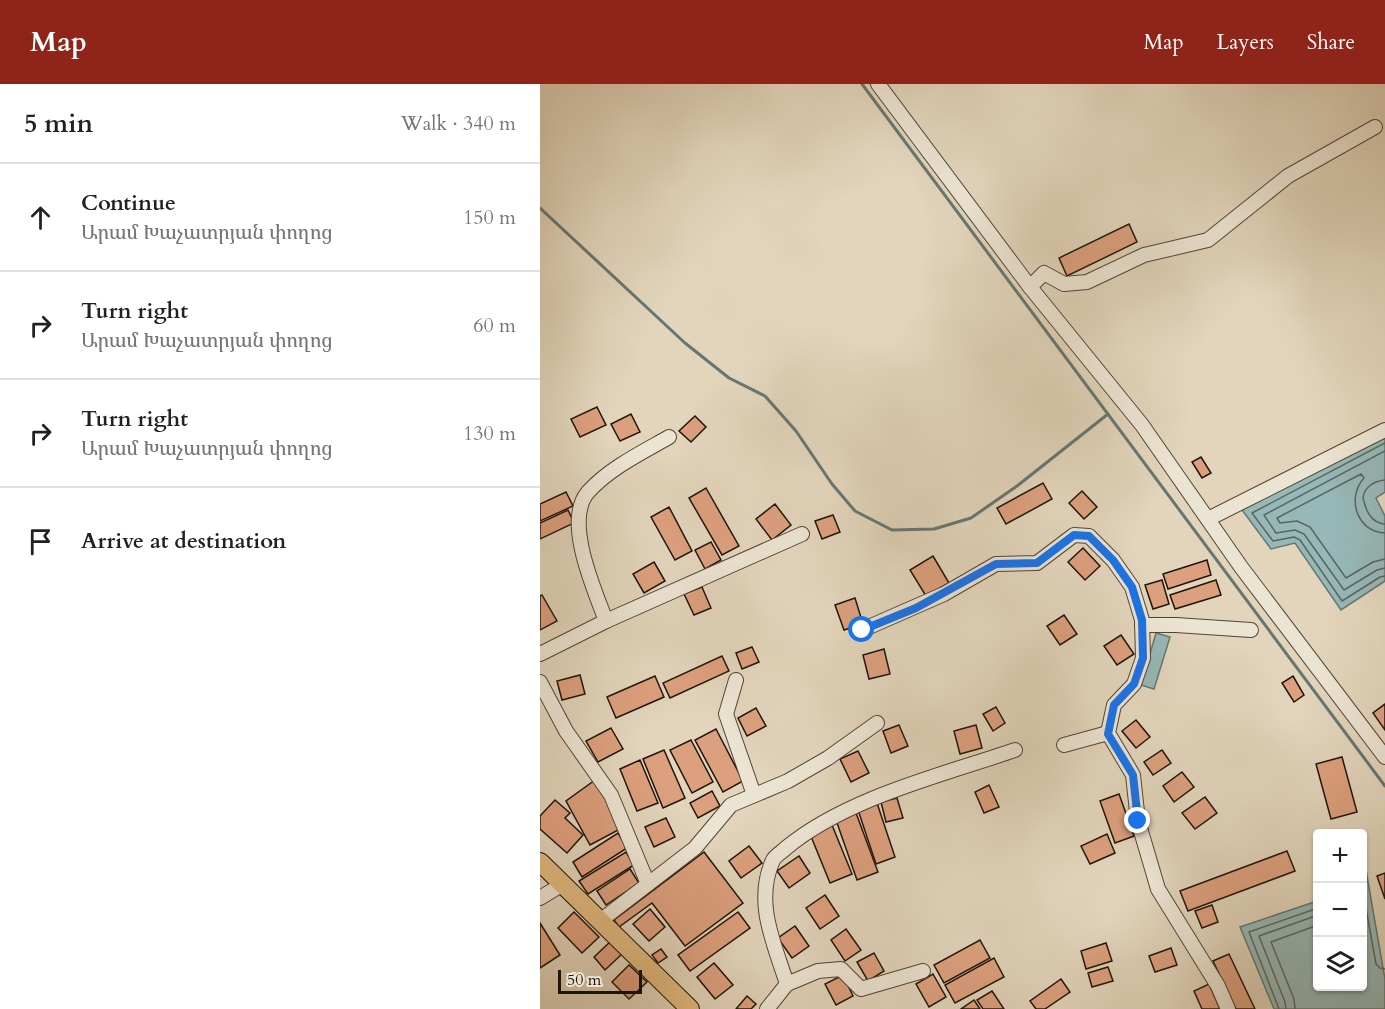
<!DOCTYPE html>
<html lang="en">
<head>
<meta charset="utf-8">
<style>
	:root { --surface:#fff; --page:#f2f2f2; --text:#202124; --muted:#757577; --line:#e0e0e0; --accent:#8f2418 }
	body { margin:0; font-family:Cardo,"Noto Serif Armenian",serif; background:var(--page); color:var(--text) }
	.controls { position:absolute; right:18px; bottom:18px; display:grid; overflow:hidden; border-radius:6px; box-shadow:0 2px 4px #0004 }
	.controls button { width:54px; height:54px; display:grid; place-items:center; padding:0; border:0; border-bottom:2px solid var(--line); background:var(--surface); color:var(--text); font:30px sans-serif }
	.scale { position:absolute; left:18px; bottom:15px; width:84px; box-sizing:border-box; padding-left:6px; border:3px solid #1f150b; border-top:0; font-size:16px; line-height:21px; white-space:nowrap; color:#1f150b; -webkit-text-stroke:4px #ece4d3; paint-order:stroke }
	.stop { position:absolute; width:18px; height:18px; margin:-14px; border:4px solid #1a73e8; border-radius:50%; background:#fff }
	.stop.end { background:#1a73e8; border-color:#fff; box-shadow:0 2px 6px #0008 }
	.list { margin:0; padding:0; list-style:none }
	h2 { display:flex; justify-content:space-between; align-items:center; height:78px; margin:0; padding:0 24px; font-size:26px }
	h2 small { font-size:20px; font-weight:400; color:var(--muted) }
	.list li { display:grid; grid-template-columns:39px 1fr auto; gap:18px; align-items:center; box-sizing:border-box; height:108px; padding:0 24px; border-top:2px solid var(--line) }
	.list b { display:block; font-size:22px; white-space:nowrap }
	.list p { margin:0; font-size:20px; white-space:nowrap; color:var(--muted) }
	.list em { font-size:20px; font-style:normal; color:var(--muted) }
	.icon { flex:none; width:33px; height:33px; fill:none; stroke:currentColor; stroke-width:2; stroke-linecap:round; stroke-linejoin:round }
	.map { position:relative; flex:none; width:845px; height:925px; overflow:hidden }
	header { display:flex; align-items:center; gap:36px; box-sizing:border-box; height:84px; padding:0 30px; background:var(--accent); color:#fff }
	header strong { font-size:28px }
	nav { display:flex; gap:33px; margin-inline-start:auto; font-size:21px }
	main { display:flex }
	aside { flex:1; background:var(--surface) }
	.map>svg:first-child { display:block }
</style>
</head>
<body>
<header>
<strong>Map</strong>
<nav><a>Map</a><a>Layers</a><a>Share</a></nav>
</header>
<main>
<aside>
<h2>5 min<small>Walk · 340 m</small></h2>
<ul class="list">
<li><svg class="icon" aria-label="ahead" viewBox="0 0 24 24"><path d="M12 20V5M6 11l6-6 6 6"/></svg><div><b>Continue</b><p>Արամ Խաչատրյան փողոց</p></div><em>150 m</em></li>
<li><svg class="icon" aria-label="right" viewBox="0 0 24 24"><path d="M7 20v-9h11M14 6l5 5-5 5"/></svg><div><b>Turn right</b><p>Արամ Խաչատրյան փողոց</p></div><em>60 m</em></li>
<li><svg class="icon" aria-label="right" viewBox="0 0 24 24"><path d="M7 20v-9h11M14 6l5 5-5 5"/></svg><div><b>Turn right</b><p>Արամ Խաչատրյան փողոց</p></div><em>130 m</em></li>
<li><svg class="icon" aria-label="arrive" viewBox="0 0 24 24"><path d="M6 21V4h12l-3 4 3 4H6"/></svg><div><b>Arrive at destination</b></div></li>
</ul>
</aside>
<div class="map">
<svg width="845" height="925" viewBox="0 0 845 925">
	<rect width="100%" height="100%" fill="#e2d5bc"/>
	<filter id="stains"><feTurbulence type="fractalNoise" baseFrequency=".00333" numOctaves="4"/><feColorMatrix values="0 0 0 0 .2 0 0 0 0 .09 0 0 0 0 .02 0 0 0 .5 -.17"/></filter>
	<radialGradient id="worn" r=".72"><stop offset=".6" stop-color="#630" stop-opacity="0"/><stop offset="1" stop-color="#630" stop-opacity=".3"/></radialGradient>
	<!-- water -->
	<g fill="#96b8b7" stroke="#667772" stroke-width="1.5">
		<polygon points="845,352 845,408 836,414 845,432 845,497 801,526 755,459 731,465 702,426"/>
		<polygon points="616,549 630,553 614,605 601,601"/>
		<polygon points="824,775 845,895 845,925 734,925 700,843 777,817 778,902 822,902"/>
	</g>
	<g fill="none" stroke-linecap="round" stroke-linejoin="round">
		<!-- shore -->
		<g stroke="#5a6661" stroke-width="1.5">
			<polyline points="845,359 712,429 733,457 754,453 760,456 802,517 840,493 845,492"/>
			<polyline points="845,367 724,431 736,449 755,446 764,450 804,506 837,486 845,484"/>
			<path d="M845 396C834 397 824 403 823 414 826 427 831 439 845 440"/>
			<path d="M845 449C817 448 806 414 824 394L821 390 737 434 740 439 757 437 770 443 806 494 833 478 845 475"/>
			<polyline points="822,802 836,880 840,884 845,885"/>
			<polyline points="739,925 709,848 778,824"/>
			<polyline points="746,925 745,918 719,852 778,831"/>
			<polyline points="755,925 754,915 731,858 778,841"/>
		</g>
		<!-- stream -->
		<g stroke="#667772" stroke-width="3">
			<polyline points="322,0 845,702"/>
			<polyline points="0,124 145,259 189,294 225,312 256,347 292,400 315,427 352,446 394,445 431,434 477,402 568,330"/>
		</g>
	</g>
	<!-- building -->
	<g fill="#dda07e" stroke="#1f150b" stroke-width="1.5">
		<polygon points="589,140 597,158 527,192 519,174"/>
		<polygon points="57,323 66,341 40,353 31,335"/>
		<polygon points="91,330 100,348 80,357 71,340"/>
		<polygon points="155,332 166,343 151,358 139,347"/>
		<polygon points="661,373 671,389 662,394 652,378"/>
		<polygon points="503,399 512,415 466,440 457,424"/>
		<polygon points="166,404 199,462 182,471 149,414"/>
		<polygon points="542,407 557,423 544,435 529,419"/>
		<polygon points="26,408 33,422 0,437 0,420"/>
		<polygon points="235,420 251,441 232,456 216,435"/>
		<polygon points="129,423 152,467 135,476 111,433"/>
		<polygon points="28,426 34,439 0,455 0,439"/>
		<polygon points="293,431 300,448 282,455 275,437"/>
		<polygon points="171,458 181,476 165,485 155,466"/>
		<polygon points="543,464 560,482 545,496 528,478"/>
		<polygon points="393,472 409,499 386,512 370,486"/>
		<polygon points="667,476 671,491 628,505 623,490"/>
		<polygon points="114,478 125,497 104,509 93,490"/>
		<polygon points="622,496 629,520 613,525 605,501"/>
		<polygon points="676,496 681,511 635,525 630,511"/>
		<polygon points="162,503 171,524 154,531 144,510"/>
		<polygon points="2,511 17,537 0,546 0,512"/>
		<polygon points="315,514 323,540 304,546 295,521"/>
		<polygon points="524,531 537,550 520,561 507,542"/>
		<polygon points="581,551 594,570 577,581 564,562"/>
		<polygon points="212,563 219,578 202,585 196,569"/>
		<polygon points="344,565 350,590 329,595 323,571"/>
		<polygon points="182,572 189,587 130,614 123,599"/>
		<polygon points="40,591 45,610 22,616 17,597"/>
		<polygon points="115,592 124,613 76,634 67,613"/>
		<polygon points="753,592 764,611 754,618 742,599"/>
		<polygon points="845,620 845,646 833,629"/>
		<polygon points="456,623 465,639 453,647 443,630"/>
		<polygon points="216,624 226,642 207,652 198,634"/>
		<polygon points="596,636 610,653 596,664 582,647"/>
		<polygon points="359,641 368,662 351,669 343,647"/>
		<polygon points="436,641 442,664 420,670 414,647"/>
		<polygon points="71,644 83,665 58,678 46,657"/>
		<polygon points="176,645 203,697 183,708 155,656"/>
		<polygon points="151,656 173,698 152,709 130,666"/>
		<polygon points="124,666 145,714 123,724 103,675"/>
		<polygon points="622,666 631,679 613,691 604,678"/>
		<polygon points="318,667 329,689 311,698 300,675"/>
		<polygon points="802,673 817,728 791,735 776,680"/>
		<polygon points="100,676 118,719 97,727 80,685"/>
		<polygon points="642,688 654,703 634,718 623,702"/>
		<polygon points="55,696 82,744 50,761 26,717"/>
		<polygon points="449,701 459,723 444,729 435,708"/>
		<polygon points="172,707 180,722 158,734 150,719"/>
		<polygon points="579,710 594,752 575,759 560,717"/>
		<polygon points="665,713 677,729 655,745 642,729"/>
		<polygon points="357,714 363,734 346,738 341,718"/>
		<polygon points="15,716 30,729 25,734 43,751 27,769 0,745 0,732"/>
		<polygon points="337,719 355,773 336,780 318,726"/>
		<polygon points="316,729 338,788 317,796 296,736"/>
		<polygon points="126,734 135,753 114,763 105,743"/>
		<polygon points="292,741 312,790 290,799 270,750"/>
		<polygon points="78,749 87,764 42,793 33,778"/>
		<polygon points="567,750 575,769 550,780 541,762"/>
		<polygon points="209,762 222,779 201,794 189,777"/>
		<polygon points="747,767 755,787 648,827 640,807"/>
		<polygon points="86,768 94,781 48,810 39,797"/>
		<polygon points="164,768 203,819 145,862 112,819 79,843 74,836"/>
		<polygon points="259,772 270,789 249,804 237,787"/>
		<polygon points="90,785 99,799 66,821 57,807"/>
		<polygon points="845,789 845,815 837,792"/>
		<polygon points="285,811 299,832 280,845 266,824"/>
		<polygon points="672,821 678,838 662,844 655,827"/>
		<polygon points="110,825 125,843 109,857 93,840"/>
		<polygon points="34,828 59,853 42,869 18,844"/>
		<polygon points="198,828 210,844 150,887 138,871"/>
		<polygon points="0,839 20,871 0,884"/>
		<polygon points="255,842 269,862 252,874 238,854"/>
		<polygon points="306,845 321,866 305,877 291,856"/>
		<polygon points="440,856 450,874 404,899 394,881"/>
		<polygon points="71,857 83,869 65,886 54,873"/>
		<polygon points="566,859 572,877 546,885 541,867"/>
		<polygon points="631,864 637,881 615,888 609,872"/>
		<polygon points="121,865 127,873 118,879 112,871"/>
		<polygon points="334,869 344,887 328,897 317,878"/>
		<polygon points="689,870 715,925 696,925 673,877"/>
		<polygon points="454,874 464,893 415,919 405,901"/>
		<polygon points="174,879 193,901 175,915 157,893"/>
		<polygon points="89,881 107,898 89,915 72,898"/>
		<polygon points="568,883 573,897 552,903 548,889"/>
		<polygon points="393,890 406,913 389,923 376,900"/>
		<polygon points="303,891 313,912 296,921 285,900"/>
		<polygon points="521,895 530,908 505,925 496,925 490,917"/>
		<polygon points="669,900 680,925 662,925 654,907"/>
		<polygon points="452,907 464,925 443,925 437,916"/>
		<polygon points="207,912 216,920 211,925 196,925"/>
		<polygon points="434,916 440,925 421,925"/>
	</g>
	<g fill="none" stroke-linecap="round" stroke-linejoin="round">
		<defs>
			<g id="minor">
				<polyline points="338,0 490,203 602,341 701,483 845,673"/>
				<polyline points="490,203 504,189 524,200 547,198 604,171 668,156 748,92 835,43"/>
				<polyline points="668,435 845,346"/>
				<path d="M66 537C55 507 23 437 48 408 70 384 101 369 129 353"/>
				<polyline points="602,541 636,541 711,546"/>
				<polyline points="322,546 404,510 456,480 497,479 534,451 549,452 573,476 592,503 602,536 603,574 594,600 574,621 568,649 593,691 598,737 618,805 678,902 688,925"/>
				<polyline points="0,570 66,537 262,450"/>
				<polyline points="196,596 186,630 214,711"/>
				<polyline points="0,598 26,647 71,711 108,800"/>
				<polyline points="524,661 568,649"/>
				<polyline points="0,814 23,800"/>
				<polyline points="60,837 155,764 191,721 248,697 288,674 337,639"/>
				<polyline points="247,900 278,887 301,885 321,905 383,887"/>
				<path d="M227 925 247 900C234 859 214 818 233 776 236 771 242 768 246 764 306 714 402 691 475 666"/>
			</g>
			<polyline id="major" points="0,778 150,925"/>
		</defs>
		<!-- minor casing -->
		<use href="#minor" stroke="#504537" stroke-width="16"/>
		<!-- major casing -->
		<use href="#major" stroke="#1f150b" stroke-width="20"/>
		<!-- minor -->
		<use href="#minor" stroke="#ece4d3" stroke-width="14"/>
		<!-- major -->
		<use href="#major" stroke="#e1ba7e" stroke-width="18"/>
	</g>
	<g fill="none" stroke-linecap="round" stroke-linejoin="round">
		<!-- route -->
		<polyline stroke="#1a73e8" stroke-width="8" points="322,546 376,524 456,480 497,479 534,451 549,452 573,476 592,503 602,536 603,574 594,600 574,621 568,650 593,691 598,737"/>
	</g>
	<rect width="100%" height="100%" filter="url(#stains)"/>
	<rect width="100%" height="100%" fill="url(#worn)"/>
</svg>
<div class="controls">
<button>+</button>
<button>−</button>
<button><svg class="icon" aria-label="layers" viewBox="0 0 24 24"><path d="M12 4l9 5-9 5-9-5zM3 14l9 5 9-5"/></svg></button>
</div>
<div class="scale">50 m</div>
<div class="stop" style="left:322px;top:546px"></div>
<div class="stop end" style="left:598px;top:737px"></div>
</div>
</main>
</body>
</html>
